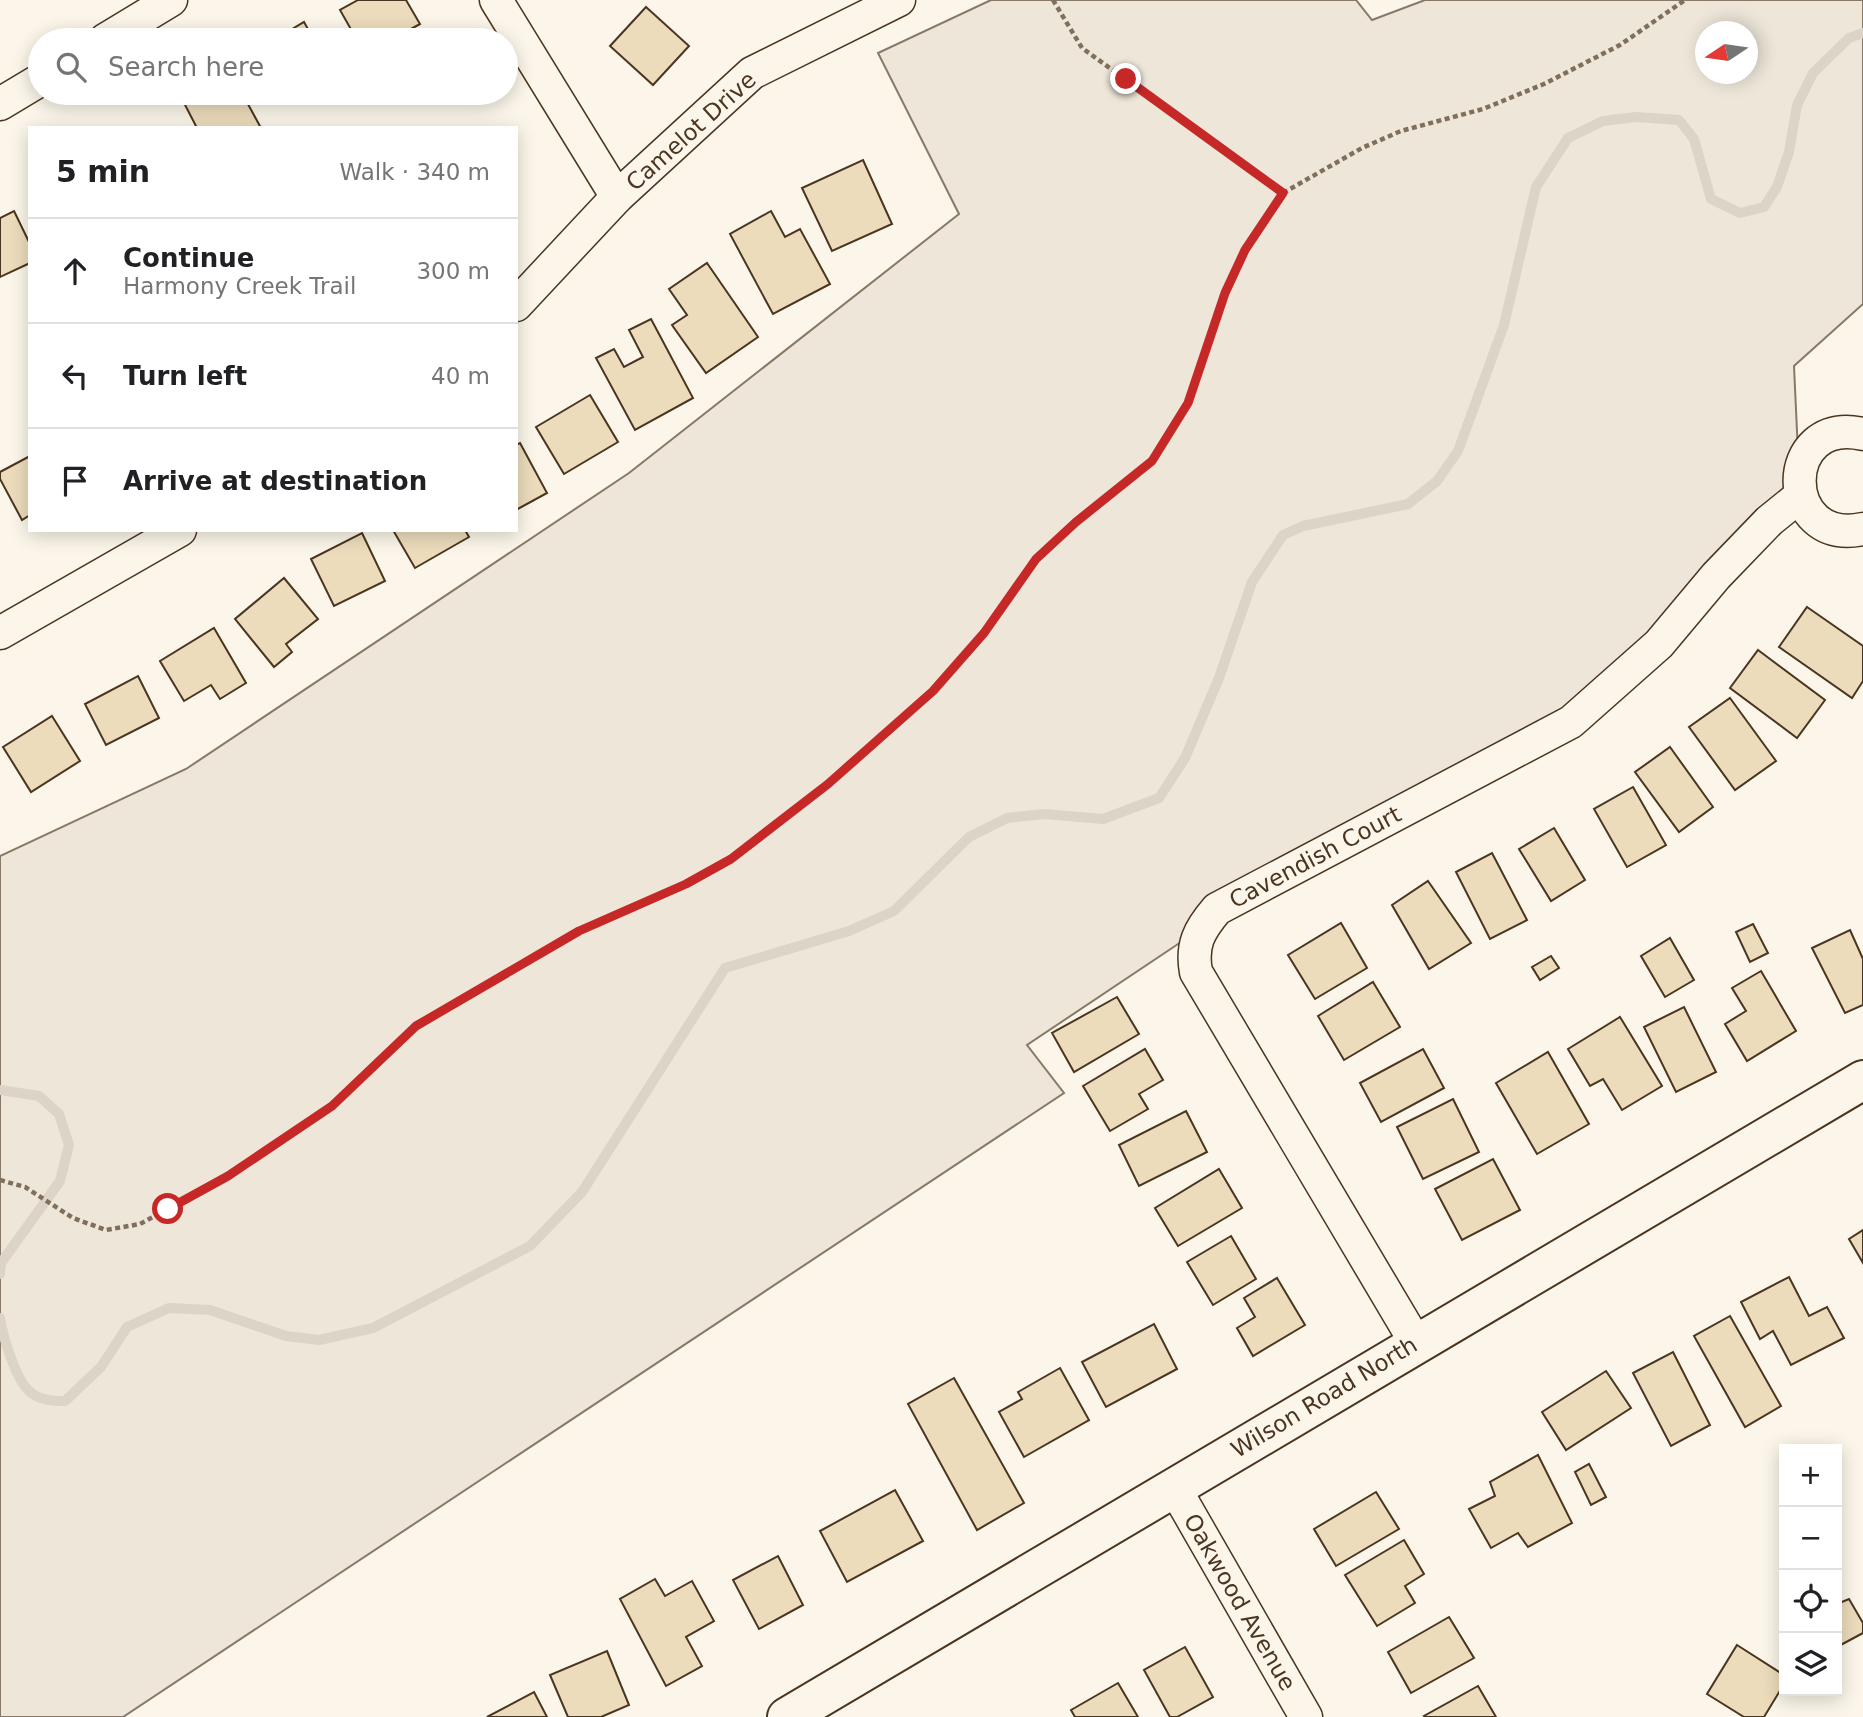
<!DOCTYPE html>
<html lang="en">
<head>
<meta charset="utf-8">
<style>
	:root { --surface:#fff; --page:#f2f2f2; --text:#202124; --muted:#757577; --line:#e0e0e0 }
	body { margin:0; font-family:"DejaVu Sans",sans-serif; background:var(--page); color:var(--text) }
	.controls { position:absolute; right:21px; bottom:21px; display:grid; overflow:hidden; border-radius:0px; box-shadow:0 4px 18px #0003 }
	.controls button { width:63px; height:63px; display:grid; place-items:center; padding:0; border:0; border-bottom:2px solid var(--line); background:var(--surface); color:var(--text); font:35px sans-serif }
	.compass { position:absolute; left:1695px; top:21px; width:63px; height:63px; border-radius:50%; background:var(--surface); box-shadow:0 4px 18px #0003; rotate:257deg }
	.stop { position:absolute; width:21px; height:21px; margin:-16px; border:5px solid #c62828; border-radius:50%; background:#fff }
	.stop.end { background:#c62828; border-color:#fff; box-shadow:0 2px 7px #0008 }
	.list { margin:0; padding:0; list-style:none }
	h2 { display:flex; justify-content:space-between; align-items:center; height:91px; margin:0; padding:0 28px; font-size:30px }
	h2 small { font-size:23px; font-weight:400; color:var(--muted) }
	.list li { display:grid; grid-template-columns:46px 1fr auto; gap:21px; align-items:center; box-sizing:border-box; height:105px; padding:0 28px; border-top:2px solid var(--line) }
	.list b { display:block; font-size:26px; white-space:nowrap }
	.list p { margin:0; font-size:23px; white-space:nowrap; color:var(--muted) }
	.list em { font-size:23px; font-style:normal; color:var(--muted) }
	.icon { flex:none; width:38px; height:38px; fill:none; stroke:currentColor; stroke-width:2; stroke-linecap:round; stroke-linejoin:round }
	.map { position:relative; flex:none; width:1863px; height:1717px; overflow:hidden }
	.search { position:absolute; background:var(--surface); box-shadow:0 4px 18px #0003; left:28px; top:28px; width:490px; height:77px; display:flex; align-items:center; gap:18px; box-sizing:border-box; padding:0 24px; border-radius:38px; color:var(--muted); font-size:26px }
	.panel { position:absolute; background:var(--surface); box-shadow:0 4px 18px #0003; left:28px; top:126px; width:490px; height:406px; border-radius:0px }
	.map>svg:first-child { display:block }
</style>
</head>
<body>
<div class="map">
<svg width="1863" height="1717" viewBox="0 0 1863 1717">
	<rect width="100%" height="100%" fill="#fbf6e9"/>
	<!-- green -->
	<path fill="#ede6d9" stroke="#887966" stroke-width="2" fill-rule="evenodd" d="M991 0H1356L1372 20 1425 0H1863V304L1794 366 1800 496 1571 722 1199 930 1027 1045 1064 1093 123 1717H0V856L186 769 629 473 959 214 878 53ZM1706 32H1748V74H1706Z"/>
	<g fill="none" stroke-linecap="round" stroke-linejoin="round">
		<!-- stream -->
		<g stroke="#dcd4c6" stroke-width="10">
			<polyline points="0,1090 39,1096 59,1114 69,1145 60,1181 1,1263 0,1274"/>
			<path d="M0 1318C3 1336 15 1378 29 1391 39 1400 52 1401 65 1401L101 1367 127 1327 169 1308 210 1310 286 1336 319 1340 373 1328 530 1246 582 1192 725 968 849 931 894 911 969 837 1007 818 1044 814 1103 819 1159 798 1185 758 1219 678 1252 582 1283 535 1303 526 1408 504 1437 481 1458 451 1504 325 1536 187 1568 138 1603 121 1636 117 1679 120 1694 139 1711 199 1740 213 1764 207 1777 187 1789 152 1797 105 1813 73 1849 38 1863 33"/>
		</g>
	</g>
	<!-- building -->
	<g fill="#ecdcbc" stroke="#4a3520" stroke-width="2">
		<polygon points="358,0 406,0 420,24 391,40 357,40 340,10"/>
		<polygon points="646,7 689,46 653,85 610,46"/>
		<polygon points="304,22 314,40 274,40"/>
		<polygon points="202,93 242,93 261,128 197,128 184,103"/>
		<polygon points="863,160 892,224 832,251 802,188"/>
		<polygon points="14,211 30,244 30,263 0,277 0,218"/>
		<polygon points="771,211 785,237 800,229 830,284 773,314 730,234"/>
		<polygon points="707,263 758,337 706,373 672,325 687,315 669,289"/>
		<polygon points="651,319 693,398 635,430 596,358 614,349 624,367 643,357 629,330"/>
		<polygon points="590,395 618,442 564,474 536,427"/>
		<polygon points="520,443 547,493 516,510 516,445"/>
		<polygon points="30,456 30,515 22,520 0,479 0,472"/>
		<polygon points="393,530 465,530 469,537 415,568"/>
		<polygon points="362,533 385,581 334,606 311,559"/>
		<polygon points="284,578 318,619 286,644 292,652 274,667 235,619"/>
		<polygon points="1807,607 1863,646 1863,681 1852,698 1779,647"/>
		<polygon points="214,628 246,683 220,699 211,685 184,701 160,661"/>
		<polygon points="1758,650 1825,700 1797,738 1730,688"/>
		<polygon points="138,676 159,718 106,745 85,704"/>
		<polygon points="1730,698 1776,761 1735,790 1689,727"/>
		<polygon points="52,716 80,761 31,792 3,747"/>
		<polygon points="1670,747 1713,807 1679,832 1635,772"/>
		<polygon points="1633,787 1666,845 1627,867 1594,809"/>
		<polygon points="1554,828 1585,880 1551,901 1519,849"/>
		<polygon points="1492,853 1527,920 1490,939 1456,872"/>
		<polygon points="1428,881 1471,943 1429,969 1392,905"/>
		<polygon points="1341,923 1367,968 1315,999 1288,955"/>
		<polygon points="1753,924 1768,953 1750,962 1736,932"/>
		<polygon points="1850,930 1863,959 1863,1005 1845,1013 1812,948"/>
		<polygon points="1670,938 1694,980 1665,997 1641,956"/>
		<polygon points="1551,956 1559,968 1540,980 1532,967"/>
		<polygon points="1761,971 1796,1031 1747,1061 1725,1024 1746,1011 1732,988"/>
		<polygon points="1373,982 1400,1027 1344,1060 1318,1016"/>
		<polygon points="1117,997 1139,1034 1074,1072 1052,1033"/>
		<polygon points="1684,1007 1716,1072 1676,1092 1644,1027"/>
		<polygon points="1620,1017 1662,1086 1622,1110 1603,1079 1590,1086 1568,1049"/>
		<polygon points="1145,1049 1163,1080 1139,1094 1148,1109 1110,1131 1083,1086"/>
		<polygon points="1423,1049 1444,1088 1381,1122 1360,1083"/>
		<polygon points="1548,1052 1589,1124 1537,1154 1496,1083"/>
		<polygon points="1453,1099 1479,1152 1423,1179 1397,1127"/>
		<polygon points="1186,1111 1207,1152 1139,1186 1119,1145"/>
		<polygon points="1493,1159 1520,1210 1462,1240 1435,1189"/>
		<polygon points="1219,1169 1242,1208 1178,1246 1155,1208"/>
		<polygon points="1863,1230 1863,1263 1849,1239"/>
		<polygon points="1231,1236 1256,1279 1213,1305 1187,1262"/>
		<polygon points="1789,1277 1809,1316 1827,1307 1844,1338 1791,1365 1773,1331 1760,1339 1741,1302"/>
		<polygon points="1277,1278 1305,1325 1253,1356 1237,1328 1255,1317 1244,1298"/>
		<polygon points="1730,1316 1781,1406 1745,1427 1694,1336"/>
		<polygon points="1154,1324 1177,1369 1106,1407 1082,1362"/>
		<polygon points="1673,1352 1710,1425 1671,1446 1633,1373"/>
		<polygon points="1060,1368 1089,1420 1024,1457 999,1412 1022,1399 1018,1392"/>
		<polygon points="1606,1371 1631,1408 1566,1450 1542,1412"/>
		<polygon points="954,1378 1024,1503 977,1530 908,1404"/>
		<polygon points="1538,1455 1572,1523 1528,1547 1518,1533 1491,1548 1469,1509 1495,1496 1490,1482"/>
		<polygon points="1589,1464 1606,1497 1591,1505 1575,1472"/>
		<polygon points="895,1490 923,1541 847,1582 820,1531"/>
		<polygon points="1376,1492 1399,1529 1336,1566 1314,1529"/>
		<polygon points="1404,1540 1424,1574 1405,1586 1415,1603 1377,1626 1345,1575"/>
		<polygon points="778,1556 803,1605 759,1629 733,1580"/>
		<polygon points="655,1579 665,1596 692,1581 714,1621 686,1637 702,1666 666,1686 620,1599"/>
		<polygon points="1849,1599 1863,1623 1863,1633 1837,1647 1837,1604"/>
		<polygon points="1449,1617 1474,1658 1411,1693 1388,1652"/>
		<polygon points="1737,1645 1784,1675 1784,1684 1764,1717 1744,1717 1707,1694"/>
		<polygon points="1185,1647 1213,1697 1177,1717 1170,1717 1144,1670"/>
		<polygon points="607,1651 629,1705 601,1717 568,1717 550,1675"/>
		<polygon points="1118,1683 1138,1717 1075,1717 1071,1710"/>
		<polygon points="1478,1686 1496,1717 1425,1717 1424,1716"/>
		<polygon points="534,1692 547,1717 487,1717"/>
	</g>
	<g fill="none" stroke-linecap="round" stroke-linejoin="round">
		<defs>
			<g id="street">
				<polyline points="496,0 617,197"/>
				<polyline points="105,40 171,0"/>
				<polyline points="0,104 40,80"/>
				<polyline points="516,305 617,197 752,73 899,0"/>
				<path d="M1863 434C1778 415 1779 547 1863 529"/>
				<polyline points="0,633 180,530"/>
				<path d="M1416 1343 1196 972C1191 945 1199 930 1217 909L1571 722 1659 644 1716 576 1769 521 1800 496"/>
				<polyline points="1174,1487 1306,1717"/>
			</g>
			<polyline id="secondary" points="787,1717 1863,1080"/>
		</defs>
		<!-- street casing -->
		<use href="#street" stroke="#4a3520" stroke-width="35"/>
		<!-- secondary casing -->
		<use href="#secondary" stroke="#4a3520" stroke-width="42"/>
		<!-- path -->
		<g stroke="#7f6f5c" stroke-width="4.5" stroke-dasharray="5 3.5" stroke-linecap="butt">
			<polyline points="1053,0 1082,48 1283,193"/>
			<polyline points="0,1180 25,1187 73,1218 106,1230 140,1224 228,1176 332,1106 416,1026 579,931 686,884 731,859 829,784 933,691 983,633 1036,559 1076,522 1151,461 1188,403 1225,293 1245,250 1283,193 1362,148 1401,131 1483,109 1544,84 1620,45 1685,0"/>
		</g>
		<!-- street -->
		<use href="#street" stroke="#fbf6e9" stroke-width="32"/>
		<!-- secondary -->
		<use href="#secondary" stroke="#fbf6e9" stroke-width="38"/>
	</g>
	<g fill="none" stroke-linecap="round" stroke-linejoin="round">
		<!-- route -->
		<polyline stroke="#c62828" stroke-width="9" points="168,1209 228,1176 332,1106 416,1026 579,931 686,884 731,859 828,784 933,691 984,633 1036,559 1076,522 1152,461 1188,403 1225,293 1245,250 1283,193 1126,79"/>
	</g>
	<g text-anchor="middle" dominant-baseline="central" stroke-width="5" stroke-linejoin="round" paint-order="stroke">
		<!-- street labels -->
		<g font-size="23" fill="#4a3520" stroke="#fbf6e9">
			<text transform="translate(691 131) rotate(-42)">Camelot Drive</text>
			<text transform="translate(1315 857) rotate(-28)">Cavendish Court</text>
			<text transform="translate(1324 1397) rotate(-31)">Wilson Road North</text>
			<text transform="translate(1240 1602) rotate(60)">Oakwood Avenue</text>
		</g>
	</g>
</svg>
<div class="controls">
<button>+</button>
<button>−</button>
<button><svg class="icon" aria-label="locate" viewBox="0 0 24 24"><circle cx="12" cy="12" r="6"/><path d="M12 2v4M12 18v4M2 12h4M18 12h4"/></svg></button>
<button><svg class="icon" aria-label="layers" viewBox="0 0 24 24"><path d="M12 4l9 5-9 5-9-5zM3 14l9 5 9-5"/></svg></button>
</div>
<svg class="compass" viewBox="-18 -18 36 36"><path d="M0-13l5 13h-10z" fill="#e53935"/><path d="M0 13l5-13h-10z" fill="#757577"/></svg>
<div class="stop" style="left:168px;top:1209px"></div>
<div class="stop end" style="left:1126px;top:79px"></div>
<div class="search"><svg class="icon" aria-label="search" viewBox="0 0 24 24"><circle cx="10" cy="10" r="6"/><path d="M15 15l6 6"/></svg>Search here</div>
<section class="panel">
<h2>5 min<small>Walk · 340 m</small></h2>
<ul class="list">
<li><svg class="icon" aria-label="ahead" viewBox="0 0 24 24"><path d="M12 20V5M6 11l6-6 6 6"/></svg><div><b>Continue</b><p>Harmony Creek Trail</p></div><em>300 m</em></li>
<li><svg class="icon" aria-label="left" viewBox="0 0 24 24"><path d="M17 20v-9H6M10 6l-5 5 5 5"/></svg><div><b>Turn left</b></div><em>40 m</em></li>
<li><svg class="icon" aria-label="arrive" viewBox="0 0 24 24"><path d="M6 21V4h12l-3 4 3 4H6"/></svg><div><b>Arrive at destination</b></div></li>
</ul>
</section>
</div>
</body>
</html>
